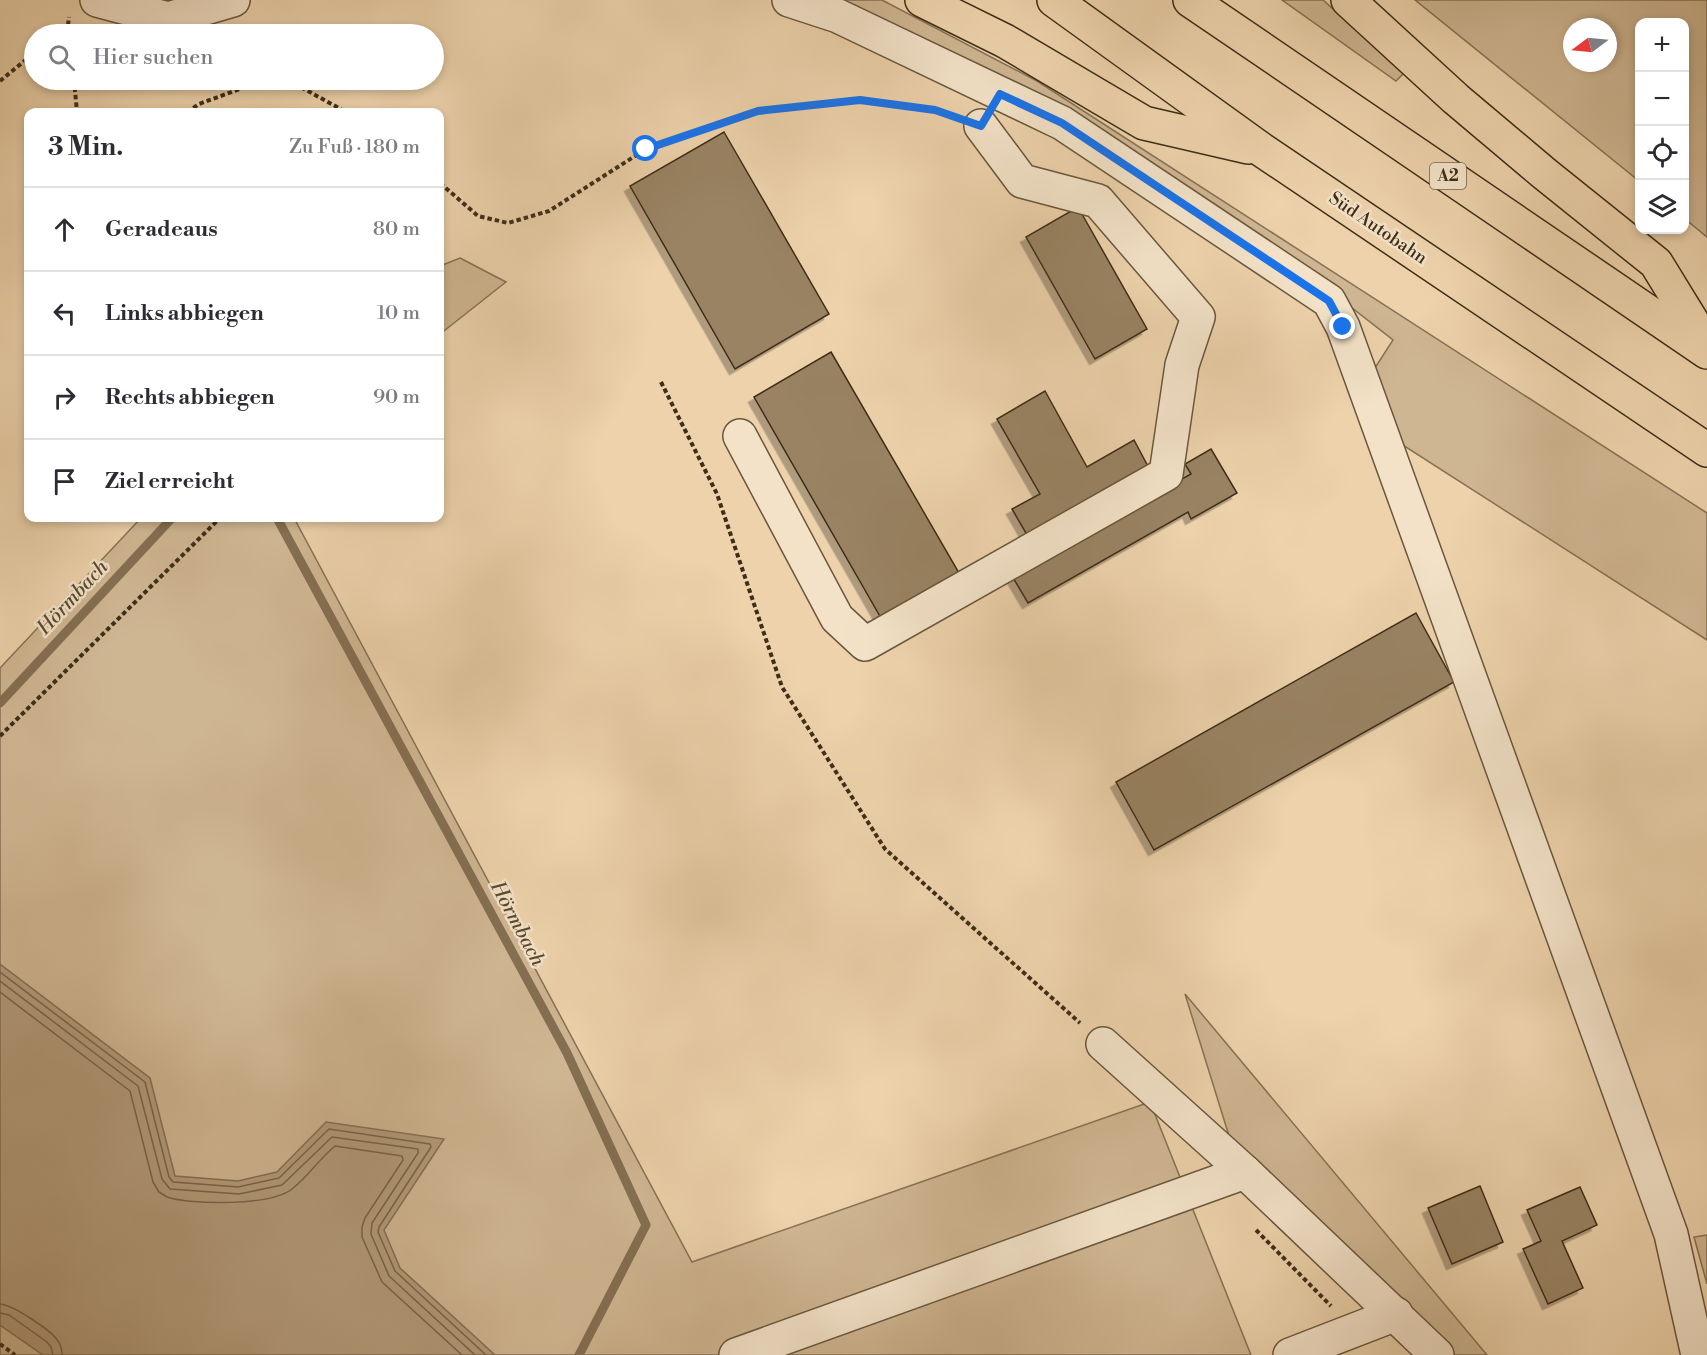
<!DOCTYPE html>
<html lang="de">
<head>
<meta charset="utf-8">
<style>
	:root { --surface:#fff; --page:#f2f2f3; --text:#2b2b33; --muted:#7c7c81; --line:#e1e1e2 }
	body { margin:0; font-family:"Libre Bodoni",serif; background:var(--page); color:var(--text) }
	.controls { position:absolute; right:18px; top:18px; display:grid; overflow:hidden; border-radius:12px; box-shadow:0 3px 9px #0003 }
	.controls button { width:54px; height:54px; display:grid; place-items:center; padding:0; border:0; border-bottom:2px solid var(--line); background:var(--surface); color:var(--text); font:30px sans-serif }
	.compass { position:absolute; left:1563px; top:18px; width:54px; height:54px; border-radius:50%; background:var(--surface); box-shadow:0 3px 9px #0003; rotate:254deg }
	.stop { position:absolute; width:18px; height:18px; margin:-14px; border:4px solid #1a73e8; border-radius:50%; background:#fff }
	.stop.end { background:#1a73e8; border-color:#fff; box-shadow:0 2px 6px #0008 }
	.list { margin:0; padding:0; list-style:none }
	h2 { display:flex; justify-content:space-between; align-items:center; height:78px; margin:0; padding:0 24px; font-size:26px }
	h2 small { font-size:20px; font-weight:400; color:var(--muted) }
	.list li { display:grid; grid-template-columns:39px 1fr auto; gap:18px; align-items:center; box-sizing:border-box; height:84px; padding:0 24px; border-top:2px solid var(--line) }
	.list b { display:block; font-size:22px; white-space:nowrap }
	.list em { font-size:20px; font-style:normal; color:var(--muted) }
	.icon { flex:none; width:33px; height:33px; fill:none; stroke:currentColor; stroke-width:2; stroke-linecap:round; stroke-linejoin:round }
	.map { position:relative; flex:none; width:1707px; height:1355px; overflow:hidden }
	.search { position:absolute; background:var(--surface); box-shadow:0 3px 9px #0003; left:24px; top:24px; width:420px; height:66px; display:flex; align-items:center; gap:15px; box-sizing:border-box; padding:0 21px; border-radius:33px; color:var(--muted); font-size:22px }
	.panel { position:absolute; background:var(--surface); box-shadow:0 3px 9px #0003; left:24px; top:108px; width:420px; height:414px; border-radius:12px }
	.map>svg:first-child { display:block }
</style>
</head>
<body>
<div class="map">
<svg width="1707" height="1355" viewBox="0 0 1707 1355">
	<defs>
		<filter id="shadow"><feDropShadow dx="-5.5" dy="5.5" stdDeviation="0" flood-color="#0004"/></filter>
	</defs>
	<rect width="100%" height="100%" fill="#edd2ab"/>
	<filter id="stains"><feTurbulence type="fractalNoise" baseFrequency=".00333" numOctaves="4"/><feColorMatrix values="0 0 0 0 .2 0 0 0 0 .09 0 0 0 0 .02 0 0 0 .5 -.17"/></filter>
	<radialGradient id="worn" r=".72"><stop offset=".6" stop-color="#630" stop-opacity="0"/><stop offset="1" stop-color="#630" stop-opacity=".3"/></radialGradient>
	<!-- green -->
	<g fill="#cfb692" stroke="#867255" stroke-width="1.5" fill-rule="evenodd">
		<polygon points="822,0 882,0 1037,81 1707,513 1707,640 1384,433 1373,371 1393,340 1302,269"/>
		<polygon points="1282,0 1323,0 1404,73 1396,81"/>
		<path d="M1415 0H1707V237L1685 219 1684 22H1640L1639 181ZM1572 27H1608V63H1572Z"/>
		<polygon points="460,258 506,282 440,334 440,266"/>
		<polygon points="141,518 294,518 692,1262 1150,1102 1251,1355 0,1355 0,668"/>
		<polygon points="1185,994 1487,1355 1454,1355 1230,1139"/>
		<polygon points="1707,1235 1707,1284 1694,1237"/>
	</g>
	<!-- water -->
	<polygon fill="#b29a79" stroke="#846f52" stroke-width="1.5" points="0,964 150,1078 175,1176 238,1181 277,1172 326,1122 444,1139 384,1230 400,1268 495,1355 43,1355 0,1325"/>
	<g fill="none" stroke-linecap="round" stroke-linejoin="round">
		<!-- shore -->
		<g stroke="#786448" stroke-width="1.5">
			<polyline points="0,972 145,1082 169,1177 173,1182 238,1187 279,1178 329,1129 430,1144 431,1147 379,1227 378,1232 395,1271 486,1355"/>
			<polyline points="0,981 138,1086 162,1179 170,1189 239,1194 282,1185 332,1137 418,1149 418,1153 372,1223 371,1234 389,1276 475,1355"/>
			<path d="M0 992 130 1091 153 1182 159 1192 167 1197C191 1205 271 1206 292 1189 308 1177 319 1159 335 1146L402 1156 403 1160 365 1218 362 1227V1237L382 1282 462 1355"/>
			<path d="M0 1304C13 1305 51 1330 58 1341 61 1345 62 1350 62 1355"/>
			<polyline points="0,1313 9,1315 47,1342 51,1347 53,1355"/>
		</g>
		<!-- stream -->
		<g stroke="#846f52" stroke-width="9">
			<polyline points="277,518 567,1053 646,1225 579,1355"/>
			<polyline points="0,703 172,518"/>
		</g>
	</g>
	<!-- building -->
	<g fill="#998364" stroke="#3e2e18" stroke-width="1.5" filter="url(#shadow)">
		<polygon points="724,132 829,314 735,369 630,186"/>
		<polygon points="1078,207 1147,329 1095,359 1026,237"/>
		<polygon points="831,352 959,573 881,618 754,397"/>
		<polygon points="1045,391 1087,467 1134,440 1151,472 1030,540 1012,509 1040,494 997,419"/>
		<polygon points="1211,449 1237,493 1191,519 1188,512 1028,603 1012,576 1191,474 1185,464"/>
		<polygon points="1416,613 1454,682 1154,850 1116,782"/>
		<polygon points="1480,1186 1503,1242 1452,1264 1428,1208"/>
		<polygon points="1580,1187 1597,1225 1562,1241 1583,1288 1548,1304 1523,1249 1541,1241 1527,1210"/>
	</g>
	<g fill="none" stroke-linecap="round" stroke-linejoin="round">
		<defs>
			<g id="minor">
				<polyline points="97,0 168,19 233,0"/>
				<polyline points="789,0 838,16 1062,123 1329,301 1343,327 1671,1234 1698,1355"/>
				<polyline points="740,436 837,618 865,644 1166,474 1182,365 1198,317 1098,201 1022,181 981,126"/>
				<polyline points="1103,1044 1245,1172 1437,1355"/>
				<polyline points="736,1355 1245,1172"/>
				<polyline points="1290,1355 1396,1314"/>
			</g>
			<g id="highway">
				<polyline points="922,0 1005,41 1144,123 1248,147"/>
				<polyline points="1054,0 1262,150 1707,450"/>
				<polyline points="1190,0 1707,352"/>
				<polyline points="1348,0 1456,99 1545,174 1656,263 1707,346"/>
			</g>
		</defs>
		<!-- minor casing -->
		<use href="#minor" stroke="#6a573d" stroke-width="36"/>
		<!-- highway casing -->
		<use href="#highway" stroke="#3e2e18" stroke-width="36"/>
		<!-- path -->
		<g stroke="#3e2e18" stroke-width="4" stroke-dasharray="4.5 3" stroke-linecap="butt">
			<polyline points="68,26 69,34"/>
			<polyline points="56,34 68,25 69,17"/>
			<polyline points="74,80 77,112"/>
			<polyline points="288,80 346,112"/>
			<polyline points="0,81 34,53"/>
			<polyline points="187,112 199,104 264,80"/>
			<polyline points="440,183 478,216 508,223 549,211 646,149 758,111 860,100 935,110 953,116"/>
			<polyline points="661,382 717,494 782,687 885,849 1080,1023"/>
			<polyline points="0,736 220,518"/>
			<polyline points="1256,1230 1331,1306"/>
			<polyline points="0,1344 15,1355"/>
		</g>
		<!-- minor -->
		<use href="#minor" stroke="#f3e2c8" stroke-width="33"/>
		<!-- highway -->
		<use href="#highway" stroke="#edd2ab" stroke-width="33"/>
	</g>
	<g fill="none" stroke-linecap="round" stroke-linejoin="round">
		<!-- route -->
		<polyline stroke="#1a73e8" stroke-width="8" points="646,149 758,111 860,100 935,110 981,126 1000,94 1062,123 1329,301 1343,327"/>
	</g>
	<g text-anchor="middle" dominant-baseline="central" stroke-width="5" stroke-linejoin="round" paint-order="stroke">
		<!-- shield labels -->
		<rect fill="#f3e2c8" stroke="#74644d" stroke-width="1.5" x="1430" y="163" width="36" height="26" rx="4.5"/>
		<g font-size="16" font-weight="bold" fill="#3e2e18">
			<text x="1448" y="176">A2</text>
		</g>
		<!-- street labels -->
		<g font-size="18" fill="#3e2e18" stroke="#f3e2c8">
			<text transform="translate(1378 228) rotate(34)">Süd Autobahn</text>
		</g>
		<!-- water labels -->
		<g font-size="20" font-style="italic" fill="#5b4930" stroke="#f3e2c8">
			<text transform="translate(73 598) rotate(-47)">Hörmbach</text>
			<text transform="translate(517 924) rotate(62)">Hörmbach</text>
		</g>
	</g>
	<rect width="100%" height="100%" filter="url(#stains)"/>
	<rect width="100%" height="100%" fill="url(#worn)"/>
</svg>
<div class="controls">
<button>+</button>
<button>−</button>
<button><svg class="icon" aria-label="locate" viewBox="0 0 24 24"><circle cx="12" cy="12" r="6"/><path d="M12 2v4M12 18v4M2 12h4M18 12h4"/></svg></button>
<button><svg class="icon" aria-label="layers" viewBox="0 0 24 24"><path d="M12 4l9 5-9 5-9-5zM3 14l9 5 9-5"/></svg></button>
</div>
<svg class="compass" viewBox="-18 -18 36 36"><path d="M0-13l5 13h-10z" fill="#e53935"/><path d="M0 13l5-13h-10z" fill="#7c7c81"/></svg>
<div class="stop" style="left:646px;top:149px"></div>
<div class="stop end" style="left:1343px;top:327px"></div>
<div class="search"><svg class="icon" aria-label="search" viewBox="0 0 24 24"><circle cx="10" cy="10" r="6"/><path d="M15 15l6 6"/></svg>Hier suchen</div>
<section class="panel">
<h2>3 Min.<small>Zu Fuß · 180 m</small></h2>
<ul class="list">
<li><svg class="icon" aria-label="ahead" viewBox="0 0 24 24"><path d="M12 20V5M6 11l6-6 6 6"/></svg><div><b>Geradeaus</b></div><em>80 m</em></li>
<li><svg class="icon" aria-label="left" viewBox="0 0 24 24"><path d="M17 20v-9H6M10 6l-5 5 5 5"/></svg><div><b>Links abbiegen</b></div><em>10 m</em></li>
<li><svg class="icon" aria-label="right" viewBox="0 0 24 24"><path d="M7 20v-9h11M14 6l5 5-5 5"/></svg><div><b>Rechts abbiegen</b></div><em>90 m</em></li>
<li><svg class="icon" aria-label="arrive" viewBox="0 0 24 24"><path d="M6 21V4h12l-3 4 3 4H6"/></svg><div><b>Ziel erreicht</b></div></li>
</ul>
</section>
</div>
</body>
</html>
